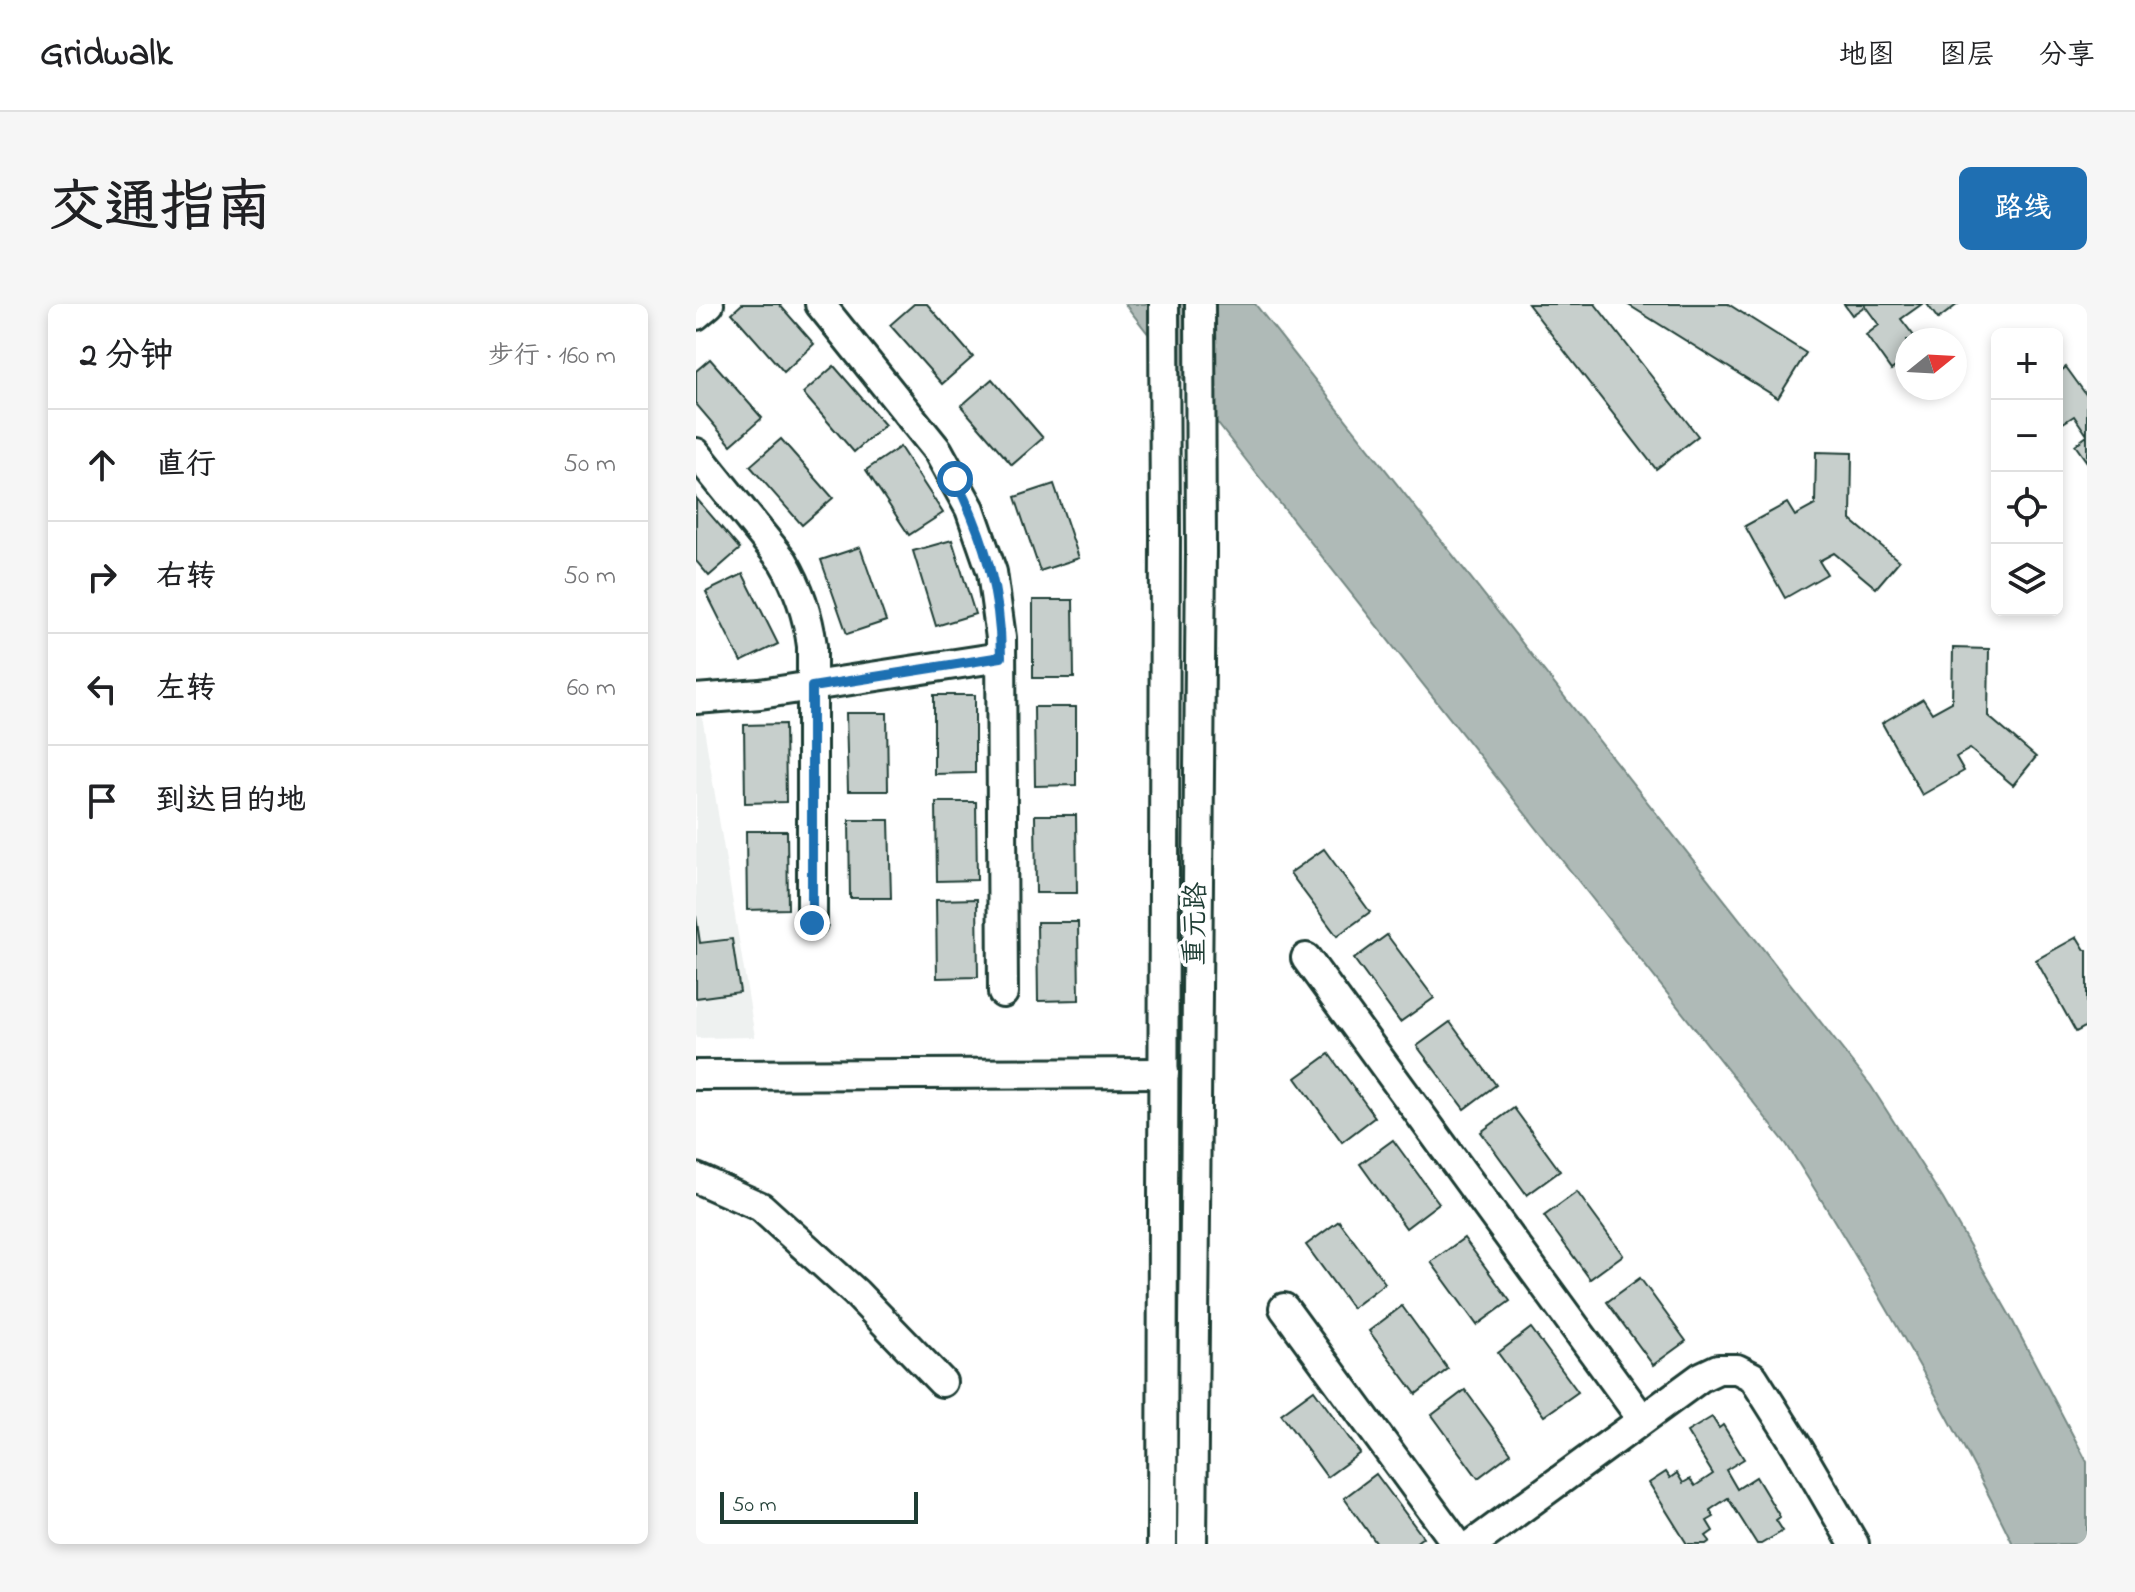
<!DOCTYPE html>
<html lang="zh">
<head>
<meta charset="utf-8">
<style>
	:root { --surface:#fff; --page:#f6f6f6; --text:#202124; --muted:#757577; --line:#e0e0e0; --accent:#1f6fb2 }
	body { margin:0; font-family:"Indie Flower","LXGW WenKai TC",sans-serif; background:var(--page); color:var(--text) }
	.controls { position:absolute; right:24px; top:24px; display:grid; overflow:hidden; border-radius:12px; box-shadow:0 4px 12px #0003 }
	.controls button { width:72px; height:72px; display:grid; place-items:center; padding:0; border:0; border-bottom:2px solid var(--line); background:var(--surface); color:var(--text); font:40px sans-serif }
	.compass { position:absolute; left:1199px; top:24px; width:72px; height:72px; border-radius:50%; background:var(--surface); box-shadow:0 4px 12px #0003; rotate:72deg }
	.scale { position:absolute; left:24px; bottom:20px; width:198px; box-sizing:border-box; padding-left:8px; border:4px solid #1f3d34; border-top:0; font-size:22px; line-height:28px; white-space:nowrap; color:#1f3d34; -webkit-text-stroke:6px #fff; paint-order:stroke }
	.stop { position:absolute; width:24px; height:24px; margin:-18px; border:6px solid #1f6fb2; border-radius:50%; background:#fff }
	.stop.end { background:#1f6fb2; border-color:#fff; box-shadow:0 2px 8px #0008 }
	.list { margin:0; padding:0; list-style:none }
	h2 { display:flex; justify-content:space-between; align-items:center; height:104px; margin:0; padding:0 32px; font-size:34px }
	h2 small { font-size:26px; font-weight:400; color:var(--muted) }
	.list li { display:grid; grid-template-columns:52px 1fr auto; gap:24px; align-items:center; box-sizing:border-box; height:112px; padding:0 32px; border-top:2px solid var(--line) }
	.list b { display:block; font-size:30px; white-space:nowrap }
	.list em { font-size:26px; font-style:normal; color:var(--muted) }
	.icon { flex:none; width:44px; height:44px; fill:none; stroke:currentColor; stroke-width:2; stroke-linecap:round; stroke-linejoin:round }
	.map { position:relative; flex:none; width:1391px; height:1240px; overflow:hidden; border-radius:12px }
	header { display:flex; align-items:center; gap:48px; box-sizing:border-box; height:112px; padding:0 40px; background:var(--surface); border-bottom:2px solid var(--line) }
	header strong { font-size:38px }
	nav { display:flex; gap:44px; margin-inline-start:auto; font-size:28px }
	.intro { display:flex; align-items:center; justify-content:space-between; box-sizing:border-box; height:192px; padding:0 48px }
	h1 { margin:0; font-size:56px }
	.button { padding:20px 36px; border-radius:12px; background:var(--accent); color:#fff; font-size:28px; font-weight:700 }
	main { display:flex; gap:48px; padding:0 48px }
	aside { flex:1; background:var(--surface); border-radius:12px; box-shadow:0 4px 12px #0003 }
	.map>svg:first-child { display:block }
</style>
</head>
<body>
<header>
<strong>Gridwalk</strong>
<nav><a>地图</a><a>图层</a><a>分享</a></nav>
</header>
<div class="intro"><h1>交通指南</h1><a class="button">路线</a></div>
<main>
<aside>
<h2>2 分钟<small>步行 · 160 m</small></h2>
<ul class="list">
<li><svg class="icon" aria-label="ahead" viewBox="0 0 24 24"><path d="M12 20V5M6 11l6-6 6 6"/></svg><div><b>直行</b></div><em>50 m</em></li>
<li><svg class="icon" aria-label="right" viewBox="0 0 24 24"><path d="M7 20v-9h11M14 6l5 5-5 5"/></svg><div><b>右转</b></div><em>50 m</em></li>
<li><svg class="icon" aria-label="left" viewBox="0 0 24 24"><path d="M17 20v-9H6M10 6l-5 5 5 5"/></svg><div><b>左转</b></div><em>60 m</em></li>
<li><svg class="icon" aria-label="arrive" viewBox="0 0 24 24"><path d="M6 21V4h12l-3 4 3 4H6"/></svg><div><b>到达目的地</b></div></li>
</ul>
</aside>
<div class="map">
<svg width="1391" height="1240" viewBox="0 0 1391 1240">
	<rect width="100%" height="100%" fill="#fff"/>
	<filter id="ink" filterUnits="userSpaceOnUse"><feTurbulence type="fractalNoise" baseFrequency=".0125" numOctaves="2"/><feDisplacementMap in="SourceGraphic" scale="16" xChannelSelector="R" yChannelSelector="G"/><feConvolveMatrix kernelMatrix="1 2 1 2 8 2 1 2 1" color-interpolation-filters="sRGB"/></filter>
	<g filter="url(#ink)">
		<!-- built -->
		<polygon fill="#eef1f0" points="0,411 6,412 59,733 0,734"/>
		<!-- water -->
		<path fill="#afbab7" stroke="#758883" stroke-width="2" d="M429 0H559L1175 782 1247 895 1314 1012 1391 1158V1240H1317C1250 1102 1173 970 1091 841L564 174Z"/>
		<!-- building -->
		<g fill="#c7cfcc" stroke="#1f3d34" stroke-width="2">
			<polygon points="46,0 83,0 118,40 88,68 36,9"/>
			<polygon points="218,0 231,0 277,53 246,80 194,21"/>
			<polygon points="832,0 899,0 1002,132 960,165"/>
			<polygon points="931,0 1032,0 1110,49 1082,94"/>
			<polygon points="1148,0 1226,0 1205,15 1221,36 1211,36 1211,55 1195,66 1170,31 1183,21 1169,2 1156,11"/>
			<polygon points="1231,0 1262,0 1242,15"/>
			<polygon points="14,55 66,114 35,141 0,100 0,67"/>
			<polygon points="138,62 189,121 158,148 107,89"/>
			<polygon points="1370,63 1391,92 1391,131 1378,112 1364,121 1361,117 1361,70"/>
			<polygon points="296,75 347,134 316,161 265,102"/>
			<polygon points="1391,132 1391,158 1379,141"/>
			<polygon points="85,135 137,194 106,221 54,162"/>
			<polygon points="204,143 247,209 213,231 170,166"/>
			<polygon points="1120,148 1156,149 1155,216 1203,257 1180,284 1138,249 1123,257 1131,270 1089,294 1049,222 1091,199 1099,212 1119,201"/>
			<polygon points="358,180 383,254 344,267 319,193"/>
			<polygon points="0,194 44,245 13,272 0,257"/>
			<polygon points="256,236 279,310 240,322 217,247"/>
			<polygon points="164,243 190,317 151,330 125,256"/>
			<polygon points="47,270 82,340 45,358 10,288"/>
			<polygon points="337,296 377,296 378,374 337,374"/>
			<polygon points="1257,344 1293,345 1292,412 1340,453 1317,481 1274,445 1260,453 1268,467 1226,491 1186,419 1227,395 1236,409 1256,398"/>
			<polygon points="238,391 279,391 279,469 238,470"/>
			<polygon points="338,403 380,403 380,481 339,482"/>
			<polygon points="150,409 191,409 192,487 152,487"/>
			<polygon points="89,420 90,498 49,499 48,421"/>
			<polygon points="240,498 280,498 281,576 241,577"/>
			<polygon points="339,511 380,511 381,589 340,589"/>
			<polygon points="153,516 193,516 195,594 154,594"/>
			<polygon points="50,527 91,527 92,605 51,606"/>
			<polygon points="628,545 674,608 641,632 594,569"/>
			<polygon points="281,595 282,673 241,674 240,596"/>
			<polygon points="0,612 4,639 36,635 44,688 0,694"/>
			<polygon points="341,618 382,618 383,696 342,697"/>
			<polygon points="691,631 738,694 704,718 658,655"/>
			<polygon points="1381,633 1389,646 1391,646 1391,722 1380,728 1340,656"/>
			<polygon points="754,718 800,781 768,805 721,742"/>
			<polygon points="633,750 679,813 646,838 600,774"/>
			<polygon points="818,804 864,867 831,891 785,828"/>
			<polygon points="697,836 743,899 710,924 664,860"/>
			<polygon points="881,888 927,951 894,975 848,912"/>
			<polygon points="643,917 689,979 656,1004 610,941"/>
			<polygon points="768,934 814,997 781,1021 735,958"/>
			<polygon points="944,974 990,1037 957,1061 911,998"/>
			<polygon points="706,1002 752,1065 720,1090 673,1027"/>
			<polygon points="835,1024 882,1088 848,1112 802,1049"/>
			<polygon points="618,1086 664,1149 631,1173 585,1110"/>
			<polygon points="769,1086 815,1149 782,1174 736,1111"/>
			<polygon points="1016,1113 1023,1124 1027,1121 1048,1155 1030,1166 1041,1185 1060,1173 1084,1213 1080,1216 1087,1227 1065,1240 1061,1240 1032,1194 1014,1206 1018,1213 1011,1217 1017,1227 1010,1232 1014,1237 1010,1240 991,1240 953,1179 970,1168 974,1174 981,1169 987,1179 994,1175 999,1182 1017,1170 991,1128"/>
			<polygon points="680,1170 727,1233 718,1240 681,1240 648,1194"/>
		</g>
		<g fill="none" stroke-linecap="round" stroke-linejoin="round">
			<defs>
				<g id="minor">
					<polyline points="124,0 242,147 274,205 296,268 305,334 307,689"/>
					<polyline points="0,11 13,0"/>
					<path d="M0 149 87 257C103 284 112 311 116 342V619"/>
					<polyline points="0,395 64,390 305,353"/>
					<polyline points="610,654 946,1115"/>
					<polyline points="0,771 468,769"/>
					<polyline points="0,874 65,903 160,989 246,1078"/>
					<polyline points="588,1004 761,1240"/>
					<polyline points="466,1240 469,231 468,0"/>
					<polyline points="496,1240 505,248 504,0"/>
					<polyline points="777,1240 1005,1073 1022,1065 1041,1065 1057,1073 1102,1144 1158,1240"/>
				</g>
			</defs>
			<!-- minor casing -->
			<use href="#minor" stroke="#1f3d34" stroke-width="34"/>
			<!-- minor -->
			<use href="#minor" stroke="#fff" stroke-width="28"/>
		</g>
	</g>
	<g fill="none" stroke-linecap="round" stroke-linejoin="round" filter="url(#ink)">
		<!-- route -->
		<path stroke="#1f6fb2" stroke-width="10" d="M116 619V383L305 353C305 289 288 232 259 175"/>
	</g>
	<g text-anchor="middle" dominant-baseline="central" stroke-width="7" stroke-linejoin="round" paint-order="stroke">
		<!-- street labels -->
		<g font-size="28" fill="#1f3d34" stroke="#fff">
			<text transform="translate(501 620) rotate(-89)">重元路</text>
		</g>
	</g>
</svg>
<div class="controls">
<button>+</button>
<button>−</button>
<button><svg class="icon" aria-label="locate" viewBox="0 0 24 24"><circle cx="12" cy="12" r="6"/><path d="M12 2v4M12 18v4M2 12h4M18 12h4"/></svg></button>
<button><svg class="icon" aria-label="layers" viewBox="0 0 24 24"><path d="M12 4l9 5-9 5-9-5zM3 14l9 5 9-5"/></svg></button>
</div>
<svg class="compass" viewBox="-18 -18 36 36"><path d="M0-13l5 13h-10z" fill="#e53935"/><path d="M0 13l5-13h-10z" fill="#757577"/></svg>
<div class="scale">50 m</div>
<div class="stop" style="left:259px;top:175px"></div>
<div class="stop end" style="left:116px;top:619px"></div>
</div>
</main>
</body>
</html>
